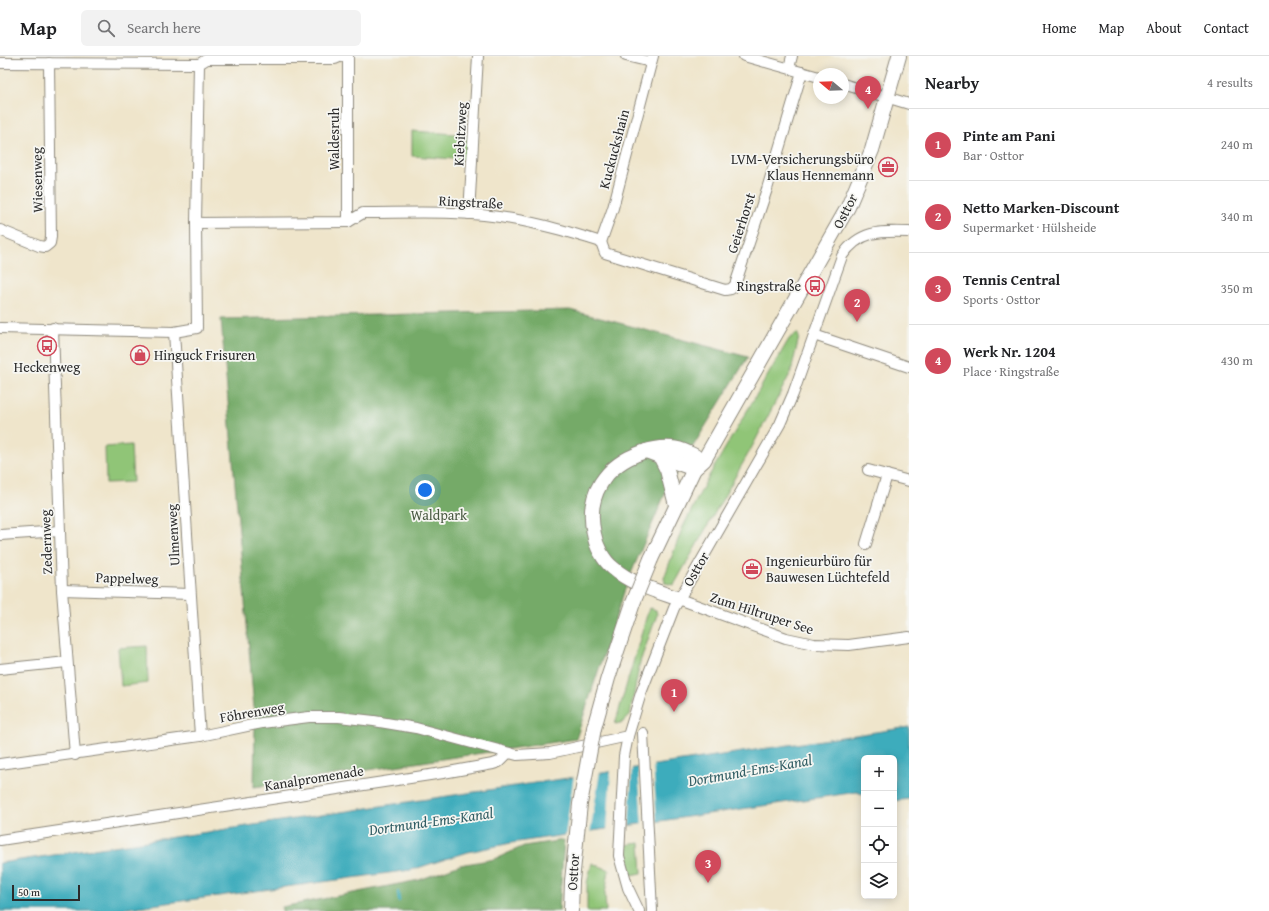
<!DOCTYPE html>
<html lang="en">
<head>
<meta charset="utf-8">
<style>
	:root { --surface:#fff; --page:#f2f2f2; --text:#202124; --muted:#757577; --line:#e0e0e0; --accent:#d1495b }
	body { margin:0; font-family:"Gentium Book Plus",serif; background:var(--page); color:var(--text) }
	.controls { position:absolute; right:12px; bottom:12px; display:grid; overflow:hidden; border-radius:6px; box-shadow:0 2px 10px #0003 }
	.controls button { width:36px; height:36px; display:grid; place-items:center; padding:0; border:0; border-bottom:1px solid var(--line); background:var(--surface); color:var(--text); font:20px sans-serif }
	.compass { position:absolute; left:813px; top:12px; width:36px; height:36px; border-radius:50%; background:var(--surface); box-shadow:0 2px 10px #0003; rotate:289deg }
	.scale { position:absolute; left:12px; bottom:10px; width:68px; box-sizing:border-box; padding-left:4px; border:2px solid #2b2b2b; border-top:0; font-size:11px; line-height:14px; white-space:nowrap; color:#2b2b2b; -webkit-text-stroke:3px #f6f6f2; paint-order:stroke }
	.you { position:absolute; left:425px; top:434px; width:14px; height:14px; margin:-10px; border:3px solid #fff; border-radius:50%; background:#1a73e8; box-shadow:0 0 0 6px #1a73e833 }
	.badge { display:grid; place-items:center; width:26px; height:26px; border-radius:50%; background:var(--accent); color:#fff; font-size:13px; font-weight:700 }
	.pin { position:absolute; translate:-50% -33px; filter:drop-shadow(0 1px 2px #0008) }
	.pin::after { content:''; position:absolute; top:21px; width:14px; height:12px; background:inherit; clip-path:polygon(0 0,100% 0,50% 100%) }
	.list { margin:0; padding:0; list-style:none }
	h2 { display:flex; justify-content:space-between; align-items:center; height:52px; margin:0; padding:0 16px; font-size:17px }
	h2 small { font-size:13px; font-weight:400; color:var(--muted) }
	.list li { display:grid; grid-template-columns:26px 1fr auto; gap:12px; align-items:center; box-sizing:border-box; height:72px; padding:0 16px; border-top:1px solid var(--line) }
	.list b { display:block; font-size:15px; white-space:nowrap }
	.list p { margin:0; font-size:13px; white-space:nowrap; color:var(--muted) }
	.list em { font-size:13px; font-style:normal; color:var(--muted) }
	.icon { flex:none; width:22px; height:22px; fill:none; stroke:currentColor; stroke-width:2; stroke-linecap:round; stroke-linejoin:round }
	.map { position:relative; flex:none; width:909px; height:855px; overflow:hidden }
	header { display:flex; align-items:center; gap:24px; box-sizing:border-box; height:56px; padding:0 20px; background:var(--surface); border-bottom:1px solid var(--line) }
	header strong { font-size:19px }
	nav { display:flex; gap:22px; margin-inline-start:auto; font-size:14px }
	.search { width:280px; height:36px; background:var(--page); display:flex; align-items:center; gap:10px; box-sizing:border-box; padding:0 14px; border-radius:6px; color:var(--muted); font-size:15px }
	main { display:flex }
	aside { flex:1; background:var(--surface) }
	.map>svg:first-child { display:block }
</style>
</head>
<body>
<header>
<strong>Map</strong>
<div class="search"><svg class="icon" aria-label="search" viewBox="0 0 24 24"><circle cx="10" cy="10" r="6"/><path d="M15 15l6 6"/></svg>Search here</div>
<nav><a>Home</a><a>Map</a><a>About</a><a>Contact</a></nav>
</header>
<main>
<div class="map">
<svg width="909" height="855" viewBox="0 0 909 855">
	<rect width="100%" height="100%" fill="#f6f6f2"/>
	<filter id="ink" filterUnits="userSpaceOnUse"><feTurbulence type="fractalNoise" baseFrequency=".025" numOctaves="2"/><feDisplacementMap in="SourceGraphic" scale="8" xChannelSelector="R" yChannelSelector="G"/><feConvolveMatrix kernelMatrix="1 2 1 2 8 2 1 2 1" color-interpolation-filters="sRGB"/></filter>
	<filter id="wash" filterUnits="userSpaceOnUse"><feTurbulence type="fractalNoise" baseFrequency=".012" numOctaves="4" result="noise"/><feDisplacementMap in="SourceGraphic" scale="16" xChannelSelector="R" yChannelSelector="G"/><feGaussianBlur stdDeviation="0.9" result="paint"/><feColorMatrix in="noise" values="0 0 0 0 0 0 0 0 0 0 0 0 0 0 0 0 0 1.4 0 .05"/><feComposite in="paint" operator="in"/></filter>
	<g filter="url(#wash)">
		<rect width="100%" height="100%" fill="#efe5cb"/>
		<!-- green -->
		<g fill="#90c577" stroke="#5e7851">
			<polygon points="412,75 470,79 468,104 412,100"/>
			<polygon points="797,277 799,281 791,316 752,391 674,529 665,527 664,522 682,473 706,425 789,283"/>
			<polygon points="131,389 133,426 106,427 105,391"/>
			<polygon points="649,552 656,554 657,559 640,606 630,659 624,666 615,668"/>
			<polygon points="147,590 148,627 121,630 118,592"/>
			<polygon points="640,787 642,817 631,819 625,789"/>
			<polygon points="592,807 609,814 605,838 606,855 587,855 587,827"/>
		</g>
		<!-- forest -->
		<g fill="#74aa68" stroke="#506a4a">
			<polygon points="570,254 748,301 668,431 627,527 576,683 254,731 255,664 221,263"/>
			<polygon points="564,784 559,855 282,855 282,851 419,824 460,809 495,803 524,790"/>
		</g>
		<!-- water -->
		<polygon fill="#3eacbc" stroke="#346c74" points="909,671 909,743 894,745 894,702 864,702 864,739 857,736 511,787 468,796 411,814 108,855 0,855 0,807"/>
		<!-- pier -->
		<g fill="#efe5cb">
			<polygon points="653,706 657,768 642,770 638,709"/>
			<polygon points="632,710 629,772 607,775 611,713"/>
			<polygon points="600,715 590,778 565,781 574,719"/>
		</g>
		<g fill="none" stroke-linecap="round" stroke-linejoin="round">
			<!-- stream -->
			<polyline stroke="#3eacbc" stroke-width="2.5" points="398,836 399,845"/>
		</g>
	</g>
	<g filter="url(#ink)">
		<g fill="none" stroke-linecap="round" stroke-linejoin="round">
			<defs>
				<g id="street">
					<polyline points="626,0 651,6"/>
					<polyline points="744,0 819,21"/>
					<polyline points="0,7 199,8 207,3 335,3 342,0"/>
					<polyline points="789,12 792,0"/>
					<polyline points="843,28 909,48"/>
					<polyline points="469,158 478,0"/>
					<polyline points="348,166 348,0"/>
					<path d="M196 167 348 166 363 157C412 157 463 154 512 163 543 168 572 177 601 186L605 197 725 234 731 233 735 229 767 133 802 16"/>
					<polyline points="0,174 39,190 45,191 50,187 51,181 49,7"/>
					<polyline points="601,186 613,152 653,0"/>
					<polyline points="0,272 174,276 197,272 196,167 199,8"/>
					<polyline points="53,272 62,534 75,699"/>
					<polyline points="174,276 200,680"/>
					<polyline points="814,279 909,311"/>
					<polyline points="868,414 909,425"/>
					<polyline points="0,479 60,475"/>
					<polyline points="866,488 887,419"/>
					<polyline points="62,534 190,538"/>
					<polyline points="679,543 786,582 814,588 849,589 909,581"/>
					<polyline points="0,613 67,606"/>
					<polyline points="643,677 652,855"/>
					<polyline points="0,708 200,680 262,667 309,661 339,661 374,665 416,672 517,699 550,697 628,680"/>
					<polyline points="0,784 443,717 493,708 499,706 508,697"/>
					<path d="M639 855 628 832 619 800 624 700 628 680 641 637 674 552 780 368 793 338 842 200C860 174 880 175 909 176"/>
				</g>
				<g id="secondary">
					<polyline points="646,395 694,413"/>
					<polyline points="660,400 667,414 676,449"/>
					<polyline points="651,503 694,413 704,404 848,151 872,94 899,0"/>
					<path d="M679 543C657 535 631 528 613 512 603 504 596 490 594 478 585 439 605 409 643 396 652 393 662 391 672 392 680 392 688 397 695 400"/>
					<polyline points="594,672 608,622 633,547"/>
					<polyline points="571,855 572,825"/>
				</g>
			</defs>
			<!-- street casing -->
			<use href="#street" stroke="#8d887b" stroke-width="12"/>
			<!-- secondary casing -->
			<use href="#secondary" stroke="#8d887b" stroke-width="16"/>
			<!-- street -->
			<use href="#street" stroke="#fff" stroke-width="10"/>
			<!-- secondary -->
			<use href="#secondary" stroke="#fff" stroke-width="14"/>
			<defs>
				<g id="secondary-bridge">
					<polyline points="633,547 651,503"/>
					<polyline points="572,825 580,748 594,672"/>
				</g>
			</defs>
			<!-- secondary-bridge casing -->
			<use href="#secondary-bridge" stroke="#8d887b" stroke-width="16" stroke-linecap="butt"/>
			<!-- secondary-bridge -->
			<use href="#secondary-bridge" stroke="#fff" stroke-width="14"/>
		</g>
	</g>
	<!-- icons -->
	<defs>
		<symbol id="office-ring" viewBox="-11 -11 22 22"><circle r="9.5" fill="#f6f6f2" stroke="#d1495b" stroke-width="1.5"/><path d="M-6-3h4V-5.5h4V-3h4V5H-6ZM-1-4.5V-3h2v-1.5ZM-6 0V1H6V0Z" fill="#d1495b"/></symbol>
		<symbol id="bus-ring" viewBox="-11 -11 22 22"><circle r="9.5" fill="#f6f6f2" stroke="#d1495b" stroke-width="1.5"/><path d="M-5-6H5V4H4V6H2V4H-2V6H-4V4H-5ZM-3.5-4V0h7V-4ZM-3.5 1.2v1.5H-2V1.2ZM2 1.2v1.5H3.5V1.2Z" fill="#d1495b"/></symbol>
		<symbol id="shop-ring" viewBox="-11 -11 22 22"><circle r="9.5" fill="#f6f6f2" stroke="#d1495b" stroke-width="1.5"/><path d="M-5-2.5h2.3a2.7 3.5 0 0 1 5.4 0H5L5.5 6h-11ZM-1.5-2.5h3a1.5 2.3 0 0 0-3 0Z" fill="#d1495b"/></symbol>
	</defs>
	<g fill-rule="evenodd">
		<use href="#office-ring" x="877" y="100" width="22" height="22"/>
		<use href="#bus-ring" x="804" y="219" width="22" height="22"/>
		<use href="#bus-ring" x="36" y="279" width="22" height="22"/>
		<use href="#shop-ring" x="129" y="288" width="22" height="22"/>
		<use href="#office-ring" x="741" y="502" width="22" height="22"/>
	</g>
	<g text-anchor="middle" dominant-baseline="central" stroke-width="3.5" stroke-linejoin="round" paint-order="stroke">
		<!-- street labels -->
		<g font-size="14" fill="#2b2b2b" stroke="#f6f6f2">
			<text transform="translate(460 78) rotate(-87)">Kiebitzweg</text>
			<text transform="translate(334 83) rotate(-90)">Waldesruh</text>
			<text transform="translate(614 93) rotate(-75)">Kuckuckshain</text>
			<text transform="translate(37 124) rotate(-91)">Wiesenweg</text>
			<text transform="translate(471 146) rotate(3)">Ringstraße</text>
			<text transform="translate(845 155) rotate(-63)">Osttor</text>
			<text transform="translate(741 167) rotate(-72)">Geierhorst</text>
			<text transform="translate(173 479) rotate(-93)">Ulmenweg</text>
			<text transform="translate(46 486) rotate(-92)">Zedernweg</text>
			<text transform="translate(696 513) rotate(-60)">Osttor</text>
			<text transform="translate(127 522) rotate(2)">Pappelweg</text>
			<text transform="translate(762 557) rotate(18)">Zum Hiltruper See</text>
			<text transform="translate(252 656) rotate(-10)">Föhrenweg</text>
			<text transform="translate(314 722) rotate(-9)">Kanalpromenade</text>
			<text transform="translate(573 816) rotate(-86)">Osttor</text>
		</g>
		<!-- poi labels -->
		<g font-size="14" fill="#2b2b2b" stroke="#f6f6f2" text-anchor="end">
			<text x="874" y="103">LVM-Versicherungsbüro<tspan x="874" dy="16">Klaus Hennemann</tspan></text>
			<text x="801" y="230">Ringstraße</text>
			<text x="154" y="299" text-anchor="start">Hinguck Frisuren</text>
			<text x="47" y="311" text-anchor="middle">Heckenweg</text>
			<text x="766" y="505" text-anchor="start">Ingenieurbüro für<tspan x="766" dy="16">Bauwesen Lüchtefeld</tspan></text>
		</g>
		<!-- park labels -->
		<g font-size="14" fill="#495942" stroke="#f6f6f2">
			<text x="439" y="459">Waldpark</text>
		</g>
		<!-- water labels -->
		<g font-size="15" font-style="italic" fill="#335f65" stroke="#f6f6f2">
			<text transform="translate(750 714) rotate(-10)">Dortmund-Ems-Kanal</text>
			<text transform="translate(431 765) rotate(-8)">Dortmund-Ems-Kanal</text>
		</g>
	</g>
</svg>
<div class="controls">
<button>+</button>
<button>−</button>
<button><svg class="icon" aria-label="locate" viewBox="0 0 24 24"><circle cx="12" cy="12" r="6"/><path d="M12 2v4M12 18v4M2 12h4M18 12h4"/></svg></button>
<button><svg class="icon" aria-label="layers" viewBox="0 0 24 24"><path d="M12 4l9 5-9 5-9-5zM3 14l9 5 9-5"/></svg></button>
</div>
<svg class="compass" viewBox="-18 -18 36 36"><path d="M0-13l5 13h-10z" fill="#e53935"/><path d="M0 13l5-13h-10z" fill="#757577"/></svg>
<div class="scale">50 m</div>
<div class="you"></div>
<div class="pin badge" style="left:674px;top:656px">1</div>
<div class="pin badge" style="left:857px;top:266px">2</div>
<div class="pin badge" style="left:708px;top:827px">3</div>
<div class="pin badge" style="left:868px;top:53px">4</div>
</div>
<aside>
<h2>Nearby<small>4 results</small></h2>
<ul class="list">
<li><span class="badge">1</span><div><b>Pinte am Pani</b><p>Bar · Osttor</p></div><em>240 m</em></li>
<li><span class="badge">2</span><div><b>Netto Marken-Discount</b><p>Supermarket · Hülsheide</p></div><em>340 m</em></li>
<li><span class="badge">3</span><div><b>Tennis Central</b><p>Sports · Osttor</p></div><em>350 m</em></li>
<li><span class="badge">4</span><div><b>Werk Nr. 1204</b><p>Place · Ringstraße</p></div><em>430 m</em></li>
</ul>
</aside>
</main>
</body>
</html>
